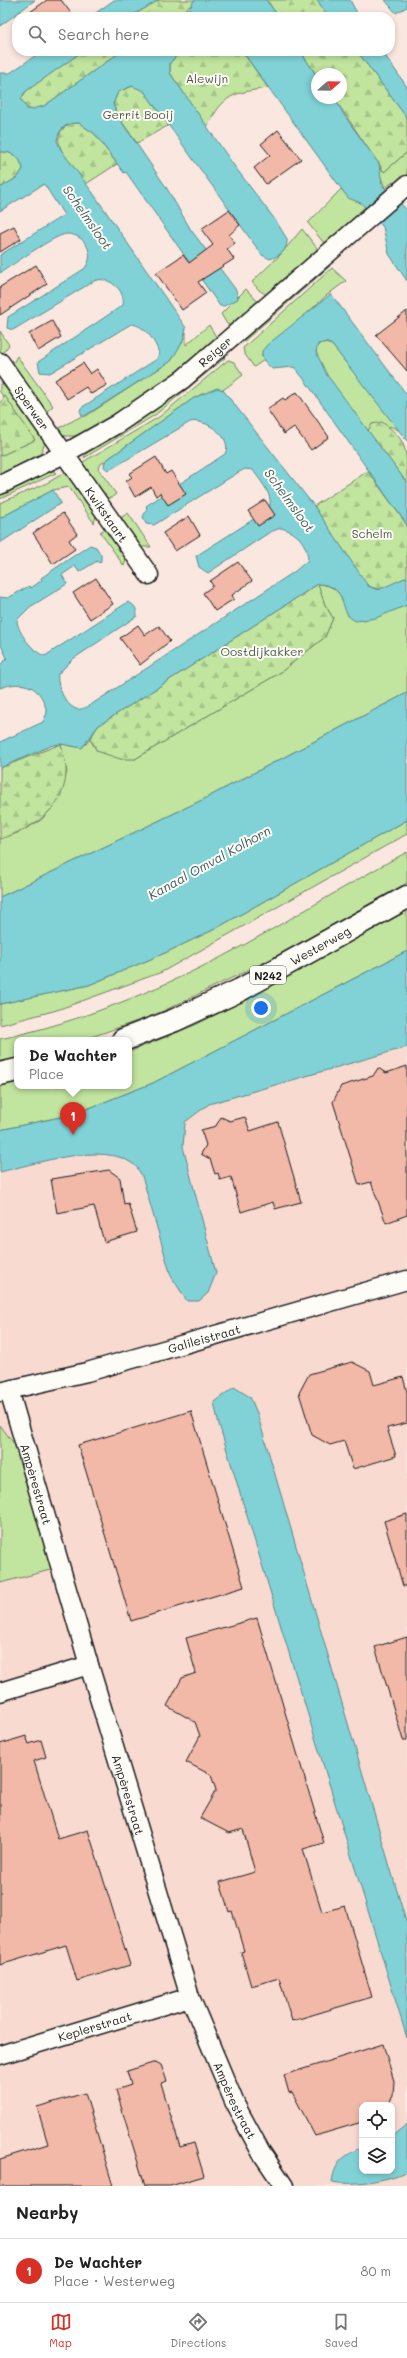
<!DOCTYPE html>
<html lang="en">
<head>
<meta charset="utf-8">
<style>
	:root { --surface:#fff; --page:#f6f6f6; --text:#222; --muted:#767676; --line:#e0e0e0; --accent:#d93025 }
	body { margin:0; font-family:Mali,sans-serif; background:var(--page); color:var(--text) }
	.controls { position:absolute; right:12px; bottom:12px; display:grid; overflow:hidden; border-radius:8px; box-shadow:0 2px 6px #0003 }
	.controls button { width:36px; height:36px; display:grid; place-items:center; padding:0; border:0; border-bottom:1px solid var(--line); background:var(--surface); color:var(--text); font:20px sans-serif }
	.compass { position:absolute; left:311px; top:68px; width:36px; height:36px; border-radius:50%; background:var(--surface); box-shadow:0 2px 6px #0003; rotate:70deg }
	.you { position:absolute; left:261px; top:1008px; width:14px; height:14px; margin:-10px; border:3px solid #fff; border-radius:50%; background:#1a73e8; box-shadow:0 0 0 6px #1a73e833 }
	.badge { display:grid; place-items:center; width:26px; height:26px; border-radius:50%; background:var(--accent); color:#fff; font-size:13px; font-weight:700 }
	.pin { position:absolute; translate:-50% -33px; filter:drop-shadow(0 1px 2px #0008) }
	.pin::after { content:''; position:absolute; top:21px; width:14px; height:12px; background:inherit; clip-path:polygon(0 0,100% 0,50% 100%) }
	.popup { position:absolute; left:14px; top:1037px; width:118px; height:52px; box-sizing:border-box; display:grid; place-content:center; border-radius:8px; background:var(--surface); filter:drop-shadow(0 1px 3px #0005); font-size:13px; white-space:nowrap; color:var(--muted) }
	.popup b { font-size:15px; color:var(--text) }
	.popup::after { content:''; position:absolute; left:50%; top:100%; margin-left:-8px; border:8px solid transparent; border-top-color:var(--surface) }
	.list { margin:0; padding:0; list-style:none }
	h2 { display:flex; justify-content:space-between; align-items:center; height:52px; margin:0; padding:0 16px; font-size:17px }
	h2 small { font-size:13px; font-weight:400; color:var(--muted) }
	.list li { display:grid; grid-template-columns:26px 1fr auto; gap:12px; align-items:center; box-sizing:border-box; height:64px; padding:0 16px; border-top:1px solid var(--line) }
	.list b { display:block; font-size:15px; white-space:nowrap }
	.list p { margin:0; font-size:13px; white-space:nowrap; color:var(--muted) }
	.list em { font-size:13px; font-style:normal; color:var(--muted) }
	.icon { flex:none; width:22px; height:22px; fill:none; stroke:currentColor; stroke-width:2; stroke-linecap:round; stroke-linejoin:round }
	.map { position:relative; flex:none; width:407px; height:2186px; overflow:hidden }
	.search { position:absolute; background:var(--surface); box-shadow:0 2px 6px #0003; left:12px; right:12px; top:12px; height:44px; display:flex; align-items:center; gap:10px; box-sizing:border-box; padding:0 14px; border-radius:16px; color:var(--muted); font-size:15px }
	.sheet { height:116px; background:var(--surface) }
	nav { display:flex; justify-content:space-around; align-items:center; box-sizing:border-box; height:56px; border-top:1px solid var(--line); background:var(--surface); font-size:11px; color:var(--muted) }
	nav a { display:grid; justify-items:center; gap:2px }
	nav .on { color:var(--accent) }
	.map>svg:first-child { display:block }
</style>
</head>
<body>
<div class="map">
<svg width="407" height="2186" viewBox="0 0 407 2186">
	<defs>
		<pattern id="forest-firs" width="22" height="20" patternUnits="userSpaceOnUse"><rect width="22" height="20" fill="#c1e59f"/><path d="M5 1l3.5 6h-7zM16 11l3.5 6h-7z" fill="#a5c488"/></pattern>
	</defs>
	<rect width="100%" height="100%" fill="#fae8e0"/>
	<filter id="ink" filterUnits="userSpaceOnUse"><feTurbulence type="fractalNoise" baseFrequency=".025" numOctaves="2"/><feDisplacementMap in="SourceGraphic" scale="8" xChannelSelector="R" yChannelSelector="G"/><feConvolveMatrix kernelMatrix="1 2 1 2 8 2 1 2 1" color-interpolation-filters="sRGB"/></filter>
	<g filter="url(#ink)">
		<!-- built -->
		<path fill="#f8dad0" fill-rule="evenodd" d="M407 920V2186H0V1109L129 1086ZM362 2105H392V2171H362Z"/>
		<!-- green -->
		<g fill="#c1e59f" stroke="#6e805e">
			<polygon points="407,152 407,175 396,184 393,182 385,188 379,172 380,168 384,172"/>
			<path d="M341 189C350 200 357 198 365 207L358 213 359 216 328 244 323 242 308 223Z"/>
			<polygon points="302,229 317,248 316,255 268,296 259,290 252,282 280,255"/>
			<polygon points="326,264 330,266 242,343 240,339"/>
			<polygon points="332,268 346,281 327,295 261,355 264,360 254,367 244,353 243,348"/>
			<polygon points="246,289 260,304 234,327 227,324 221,314"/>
			<polygon points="209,325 218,340 148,395 79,436 65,436 55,430 82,416 86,416 171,361 186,332 186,345"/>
			<polygon points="0,331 9,345 2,354 0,351"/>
			<path d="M321 342 332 345 400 431 392 427 372 424 368 431C356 415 314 366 316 348Z"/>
			<polygon points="17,356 53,406 46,412 11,367"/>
			<polygon points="221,356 225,358 155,415 84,458 88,450"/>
			<polygon points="228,360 234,362 243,375 223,390 202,394 194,398 102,463 98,468 116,494 111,498 105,498 86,471 83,462 159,417"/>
			<polygon points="4,383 9,385 46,441 39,456 0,476 0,456 35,440 0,392 0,385"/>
			<polygon points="51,470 56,473 0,499 0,492"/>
			<polygon points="66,472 77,478 98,510 94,523 69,487 53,490 0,518 0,503 47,483"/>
			<polygon points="128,513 151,547 140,547 122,522 122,517"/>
			<polygon points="105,529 111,529 129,553 124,566 100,532"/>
			<path d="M318 584C338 585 344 598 348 616L364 621 407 605V693L204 799 0 897V839L20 832 41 820 54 806 67 772 61 744C74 745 82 752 90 739L97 751 135 759 281 672 325 637 333 618 325 605Z"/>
			<polygon points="407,820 407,834 162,972 57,1010 0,1025 0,1004 89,985 165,953 215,929"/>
			<path d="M407 852V883L269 960 157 1014 83 1040H17V1059L0 1063V1039C66 1025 130 1001 191 972 265 937 334 891 407 852Z"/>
			<polygon points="407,911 407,951 153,1083 74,1114 0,1130 0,1086 17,1082 17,1086 129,1086 129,1052 195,1025 239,1003"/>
			<polygon points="0,1425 17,1448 54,1569 0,1583"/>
		</g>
		<!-- forest -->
		<g fill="url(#forest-firs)" stroke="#6e805e">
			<polygon points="159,0 194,0 194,3 174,17 130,17"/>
			<polygon points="266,0 317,0 329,17 279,17"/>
			<polygon points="83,51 122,51 44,106 32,110 25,107 21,99 27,90"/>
			<path d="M181 51H242L268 88C233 93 224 94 207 127L170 73V63Z"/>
			<polygon points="300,51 357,51 407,118 407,152 384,172 334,98 341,98 341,74 317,74 317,76"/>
			<polygon points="133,86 144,91 169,125 137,143 117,115 113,104 118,92"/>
			<path d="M71 123H79L95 134 117 164 86 184C74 167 41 138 71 123Z"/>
			<path d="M0 152C11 151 21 157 23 169L18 177 0 188Z"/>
			<polygon points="5,396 35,440 0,456 0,403"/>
			<path d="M382 422C407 440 407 448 407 483L368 431 372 424Z"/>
			<path d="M368 471 407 525V577C392 584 378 596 364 582L314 506Z"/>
			<polygon points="318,584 325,605 333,618 325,637 281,672 135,759 120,759 97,751 90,739 98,726"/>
			<path d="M61 744C63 753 67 764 66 774 64 810 31 829 0 839V768Z"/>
		</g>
		<!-- water -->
		<g fill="#81d2d7" stroke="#59898c">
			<polygon points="0,0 35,0 0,26"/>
			<polygon points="114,0 159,0 130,17 90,17"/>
			<polygon points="194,0 266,0 279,17 174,17 190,8"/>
			<polygon points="317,0 350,0 359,17 329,17"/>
			<polygon points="385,0 407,0 407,7 396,13"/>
			<path d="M42 51H83L25 92 21 99 28 110 44 106 122 51H181L170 63V73L235 167 276 221 287 239C288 250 280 256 270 259L262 255 144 91 132 86 118 92 113 104 117 115 166 187 191 230 236 290 238 299 224 306H220L126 172 124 173 95 134 79 123C67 122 58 129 57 141L61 150 93 193 186 328 183 341 171 361 83 417 80 411 81 408 157 359 159 353C155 341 145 325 131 324L50 373 40 372 38 362 123 305C126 290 108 275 94 281L13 330 7 328 8 317 84 269C97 255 85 234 67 234 54 235 14 264 0 273V255L64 215 44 184 0 211V188L18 177 23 169C21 157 11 151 0 152V73H10Z"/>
			<polygon points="242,51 300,51 317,76 317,98 336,100 344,115 379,164 382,185 407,210 407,281 389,254 383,227 361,203 348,198"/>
			<polygon points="357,51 382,51 407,87 407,118"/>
			<path d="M331 294 407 395V441L332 345 326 342 318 344 316 352 327 375 407 483V525L304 379 294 367 272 369C266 363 261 359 262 351L267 345Z"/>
			<path d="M217 388 223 390 314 506 368 586 378 590 407 577V605L376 618 356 621C337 615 351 585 318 584L98 726 82 748 61 744 53 745 0 768V742L43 722 47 713C42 686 24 679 0 688V665L7 658 0 643V597L8 598 29 586 31 588 42 580 41 578 90 545 96 547 101 555V561L99 563 97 561 79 572 75 566 62 575 67 584 30 607 17 620C17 632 34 653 45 656L128 602C135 605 137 609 137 616L73 659 58 674C56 684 65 705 76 709 80 710 85 708 89 706L294 572 308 560C307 543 297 532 281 528L270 532 208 573 199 567 196 556 268 510C276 497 260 481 253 470L245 469 239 472 154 525 146 524 143 517 147 509 146 506 225 454C234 437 205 418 190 422L111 469 108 470 104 467 105 461 194 398Z"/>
			<polygon points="53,490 61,503 0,543 0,518"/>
			<polygon points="407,693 407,820 215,929 165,953 89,985 0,1004 0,897 204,799"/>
			<path d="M407 951V1047L209 1104 185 1122 183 1147 216 1273 208 1293 199 1301H187L171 1276 142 1176C140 1173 137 1166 133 1164 103 1141 34 1164 0 1172V1130L74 1114 153 1083Z"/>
			<polygon points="234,1387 250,1397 257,1413 407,1925 407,2038 218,1421 214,1402"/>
			<path d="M407 2124V2171C389 2181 350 2186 332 2182 335 2161 344 2156 362 2147V2171H392V2136Z"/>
		</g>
		<!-- building -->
		<g fill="#f2b9a9" stroke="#1c1c1c">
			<polygon points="47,0 61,0 74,17 23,17"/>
			<polygon points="278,130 301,159 266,184 254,168 270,155 261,144"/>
			<polygon points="229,210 240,225 229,235 235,243 227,249 234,259 198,282 206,293 182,310 156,273 183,255 189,263 213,245 201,229"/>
			<polygon points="14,226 21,239 0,252 0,233"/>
			<polygon points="36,265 47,284 0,315 0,287"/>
			<polygon points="407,311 407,371 376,335"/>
			<polygon points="52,321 61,337 38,351 29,334"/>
			<polygon points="83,363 90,374 97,369 107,385 91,394 86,387 67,399 55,380"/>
			<polygon points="297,392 329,437 311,450 294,427 284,434 267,409 283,398 285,400"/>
			<polygon points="156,457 166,474 171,471 186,494 168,505 160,493 156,496 151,487 135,497 126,481 132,477 129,474"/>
			<polygon points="265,500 275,515 258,526 248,511"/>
			<polygon points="63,513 77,534 69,540 75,549 53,564 33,533"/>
			<polygon points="189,516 200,535 175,551 163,533"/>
			<polygon points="238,562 252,581 232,595 234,599 215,611 203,593 213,586 210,581"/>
			<polygon points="96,578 113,604 90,619 73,593"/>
			<polygon points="138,625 145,635 159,626 170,641 140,665 120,638"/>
			<polygon points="407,1066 407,1215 386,1223 371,1182 359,1185 333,1102 341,1086 373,1076 378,1068 386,1073"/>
			<polygon points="221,1117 230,1121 245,1117 250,1131 278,1122 301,1202 275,1209 273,1202 241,1212 231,1177 220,1180 218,1173 215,1174 210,1159 201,1154 206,1145 201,1130 216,1126"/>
			<polygon points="109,1170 120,1178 124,1204 128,1203 137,1232 104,1242 94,1206 57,1213 51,1179"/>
			<polygon points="352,1362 370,1371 374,1385 403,1377 407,1392 407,1423 387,1428 396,1456 353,1469 344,1441 330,1445 312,1435 299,1393 309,1374"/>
			<polygon points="191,1411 244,1587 131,1621 78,1445"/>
			<polygon points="407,1514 407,1586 403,1586 384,1521"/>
			<polygon points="257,1618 324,1843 303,1849 322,1912 345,1906 372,1997 292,2021 279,1978 251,1986 241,1952 244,1951 232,1911 229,1912 220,1882 255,1872 243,1829 229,1833 200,1818 216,1790 211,1775 186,1762 200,1736 195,1722 167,1706 182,1678 196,1673 186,1638"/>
			<polygon points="407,1637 407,1740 403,1740 375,1647"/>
			<polygon points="26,1736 29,1744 41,1740 46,1757 34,1761 58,1839 88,1830 130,1965 77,1981 66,1945 0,1965 0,1744"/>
			<polygon points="383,2044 394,2081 393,2096 388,2105 362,2105 362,2122 315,2136 292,2092 289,2093 284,2075"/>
			<polygon points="156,2062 161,2065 167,2081 161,2083 180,2147 194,2143 204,2176 170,2186 145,2186 116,2090 131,2085 127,2071"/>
			<polygon points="85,2093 113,2186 0,2186 0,2159 48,2144 37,2107"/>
		</g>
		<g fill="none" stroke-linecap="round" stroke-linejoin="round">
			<defs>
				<g id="street">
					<path id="s1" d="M0 362 149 575"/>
					<path id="s2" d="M0 485 64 454 117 424 183 379 407 185"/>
					<path id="s3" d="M9 1390 89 1665 190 1997 236 2106 261 2152 284 2186"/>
					<path id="s4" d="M0 1392 87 1372 407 1280"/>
					<polyline points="0,1692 89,1665"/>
					<path id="s5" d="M0 2055 190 1997"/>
				</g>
				<g id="primary">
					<path id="s6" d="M123 1040 175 1020 240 990 407 897"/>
					<polyline points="0,1074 17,1070"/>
				</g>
			</defs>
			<!-- street casing -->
			<use href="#street" stroke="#1c1c1c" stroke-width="21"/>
			<!-- primary casing -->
			<use href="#primary" stroke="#1c1c1c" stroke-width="25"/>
			<!-- street -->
			<use href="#street" stroke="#fdfcf7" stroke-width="18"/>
			<!-- primary -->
			<use href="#primary" stroke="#fdfcf7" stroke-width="22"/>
		</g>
	</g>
	<g text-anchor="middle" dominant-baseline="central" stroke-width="4" stroke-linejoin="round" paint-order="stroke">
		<!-- shield labels -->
		<rect fill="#fdfcf7" stroke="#605f5e" stroke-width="1" x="250" y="966" width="36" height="18" rx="3"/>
		<g font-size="11" font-weight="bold" fill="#1c1c1c">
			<text x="268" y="975">N242</text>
		</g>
		<!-- park labels -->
		<g font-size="12" fill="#4e5843" stroke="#fdfcf7">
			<text x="207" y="78">Alewijn</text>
			<text x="138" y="114">Gerrit Booij</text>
			<text x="372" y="533">Schelm</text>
			<text x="262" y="651">Oostdijkakker</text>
		</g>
		<!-- street labels -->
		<g font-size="12" fill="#1c1c1c" stroke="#fdfcf7">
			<text stroke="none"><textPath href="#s2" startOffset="254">Reiger</textPath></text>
			<text stroke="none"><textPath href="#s1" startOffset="56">Sperwer</textPath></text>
			<text stroke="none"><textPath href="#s1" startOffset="186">Kwikstaart</textPath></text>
			<text stroke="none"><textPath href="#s6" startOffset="219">Westerweg</textPath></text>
			<text stroke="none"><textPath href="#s4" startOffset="211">Galileistraat</textPath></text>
			<text stroke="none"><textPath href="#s3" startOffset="98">Ampèrestraat</textPath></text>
			<text stroke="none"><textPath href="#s3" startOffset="422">Ampèrestraat</textPath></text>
			<text stroke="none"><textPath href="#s5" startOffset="99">Keplerstraat</textPath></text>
			<text stroke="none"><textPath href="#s3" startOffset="746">Ampèrestraat</textPath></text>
		</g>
		<!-- water labels -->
		<g font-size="13" font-style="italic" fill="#3f5c5d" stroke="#fdfcf7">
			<text transform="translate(88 217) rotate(55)">Schelmsloot</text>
			<text transform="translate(290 500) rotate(54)">Schelmsloot</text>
			<text transform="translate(209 862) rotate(-29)">Kanaal Omval Kolhorn</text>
		</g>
	</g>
</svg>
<div class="controls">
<button><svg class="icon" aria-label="locate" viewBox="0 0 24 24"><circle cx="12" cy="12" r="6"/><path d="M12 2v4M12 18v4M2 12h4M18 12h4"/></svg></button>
<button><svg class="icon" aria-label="layers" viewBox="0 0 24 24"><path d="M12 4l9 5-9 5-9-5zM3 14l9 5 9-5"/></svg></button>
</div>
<svg class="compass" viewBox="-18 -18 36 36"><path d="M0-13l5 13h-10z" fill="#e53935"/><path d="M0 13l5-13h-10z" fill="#767676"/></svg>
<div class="you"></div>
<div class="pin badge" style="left:73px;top:1135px">1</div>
<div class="popup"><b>De Wachter</b>Place</div>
<div class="search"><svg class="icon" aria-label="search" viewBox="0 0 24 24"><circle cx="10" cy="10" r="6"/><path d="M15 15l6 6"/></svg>Search here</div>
</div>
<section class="sheet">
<h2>Nearby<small></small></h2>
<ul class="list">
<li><span class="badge">1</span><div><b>De Wachter</b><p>Place · Westerweg</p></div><em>80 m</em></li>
</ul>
</section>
<nav>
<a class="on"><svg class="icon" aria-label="map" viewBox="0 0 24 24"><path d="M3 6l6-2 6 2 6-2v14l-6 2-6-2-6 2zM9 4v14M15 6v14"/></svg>Map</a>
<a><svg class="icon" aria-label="directions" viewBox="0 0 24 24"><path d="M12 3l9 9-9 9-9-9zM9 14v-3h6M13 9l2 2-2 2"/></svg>Directions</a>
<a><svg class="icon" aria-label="saved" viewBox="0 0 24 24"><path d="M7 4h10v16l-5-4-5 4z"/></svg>Saved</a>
</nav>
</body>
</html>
